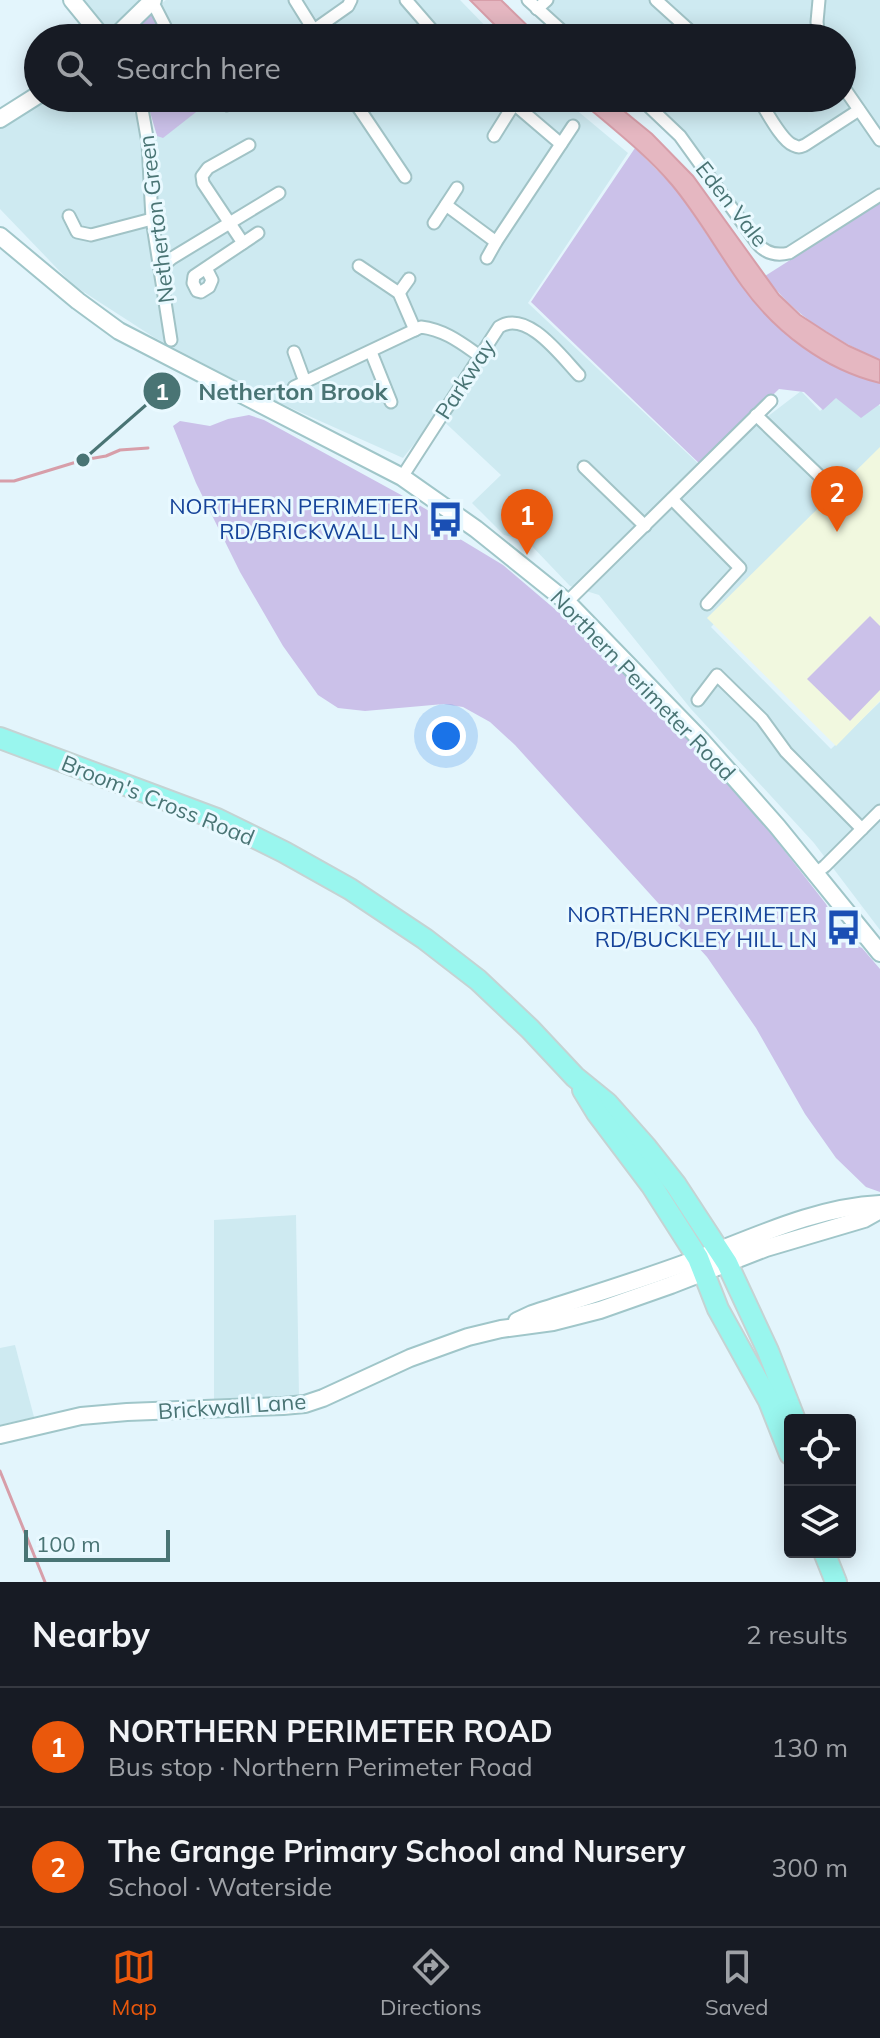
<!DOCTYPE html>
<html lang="en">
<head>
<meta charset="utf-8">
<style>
	:root { --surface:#171b24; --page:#242831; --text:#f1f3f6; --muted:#9ea1a6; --line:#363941; --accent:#ea580c }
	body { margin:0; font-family:Mulish,sans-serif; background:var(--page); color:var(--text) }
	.controls { position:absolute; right:24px; bottom:24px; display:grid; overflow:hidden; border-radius:8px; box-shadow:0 4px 20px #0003 }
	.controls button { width:72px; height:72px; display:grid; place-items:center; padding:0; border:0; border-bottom:2px solid var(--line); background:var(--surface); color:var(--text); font:40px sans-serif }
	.scale { position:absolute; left:24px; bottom:20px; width:146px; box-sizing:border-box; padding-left:8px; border:4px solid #497474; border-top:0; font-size:22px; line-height:28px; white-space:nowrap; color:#497474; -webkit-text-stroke:6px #e9f9ff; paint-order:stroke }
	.you { position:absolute; left:446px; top:736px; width:28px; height:28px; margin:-20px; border:6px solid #fff; border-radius:50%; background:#1a73e8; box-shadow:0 0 0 12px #1a73e833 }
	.badge { display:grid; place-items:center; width:52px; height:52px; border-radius:50%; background:var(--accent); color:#fff; font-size:26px; font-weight:700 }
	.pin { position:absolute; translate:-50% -66px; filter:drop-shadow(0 2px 4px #0008) }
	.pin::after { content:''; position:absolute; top:42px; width:28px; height:24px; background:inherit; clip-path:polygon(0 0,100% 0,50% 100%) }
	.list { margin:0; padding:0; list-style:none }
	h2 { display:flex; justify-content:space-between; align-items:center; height:104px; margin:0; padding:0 32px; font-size:34px }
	h2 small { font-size:26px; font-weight:400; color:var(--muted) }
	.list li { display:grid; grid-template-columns:52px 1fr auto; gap:24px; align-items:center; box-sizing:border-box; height:120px; padding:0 32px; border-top:2px solid var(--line) }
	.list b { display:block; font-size:30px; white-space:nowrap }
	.list p { margin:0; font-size:26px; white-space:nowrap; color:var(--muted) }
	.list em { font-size:26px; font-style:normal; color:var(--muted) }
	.icon { flex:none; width:44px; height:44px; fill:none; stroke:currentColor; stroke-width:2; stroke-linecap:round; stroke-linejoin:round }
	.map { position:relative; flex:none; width:880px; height:1582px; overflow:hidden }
	.search { position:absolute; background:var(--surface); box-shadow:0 4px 20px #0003; left:24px; right:24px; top:24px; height:88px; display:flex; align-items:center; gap:20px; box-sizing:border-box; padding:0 28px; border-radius:44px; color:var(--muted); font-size:30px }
	.sheet { height:344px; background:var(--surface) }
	nav { display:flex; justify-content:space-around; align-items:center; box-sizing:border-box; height:112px; border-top:2px solid var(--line); background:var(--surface); font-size:22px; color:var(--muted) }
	nav a { display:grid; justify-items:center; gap:4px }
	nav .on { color:var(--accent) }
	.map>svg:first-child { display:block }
</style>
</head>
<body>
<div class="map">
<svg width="880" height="1582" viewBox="0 0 880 1582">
	<rect width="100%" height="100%" fill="#e3f5fc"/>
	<!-- residential -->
	<g fill="#ceeaf1">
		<polygon points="83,0 145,0 111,26 104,27"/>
		<polygon points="166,0 460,0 497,38 179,38 161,4"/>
		<polygon points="539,0 880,0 880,189 785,251 769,249 679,131 644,98 842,98 842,38 579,38"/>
		<polygon points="38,98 127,98 137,118 141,145 157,136 202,98 562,98 628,153 528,303 705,470 746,433 801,391 820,411 836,396 876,403 880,406 880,452 711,627 831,749 880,702 880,930 814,843 691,709 599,595 570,586 527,541 504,535 472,503 501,475 437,415 403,458 273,400 155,338 73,285 0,209 0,124"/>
		<polygon points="296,1215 299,1397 214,1399 214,1220"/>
		<polygon points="15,1345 34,1417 0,1425 0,1348"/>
	</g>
	<!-- education -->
	<polygon fill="#f1f8df" points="880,447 880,701 836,746 707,618"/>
	<!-- green -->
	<g fill="#cbc1e9">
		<polygon points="151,10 168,38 123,38"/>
		<polygon points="146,98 214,98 163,138 157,136"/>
		<path d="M635 148 669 182 681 196C733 273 782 360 880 383V404L861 418 836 398 823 410 804 392 779 389 701 465 531 302Z"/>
		<path d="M880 203V360C834 339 796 318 765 276Z"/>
		<polygon points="249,415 264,420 414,502 434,514 455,536 503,565 590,639 647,692 705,754 759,818 826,904 833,917 835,929 847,941 862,948 880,969 880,1192 866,1187 836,1158 805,1114 756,1028 707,957 515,745 490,722 463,707 444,704 365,711 338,708 318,695 283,646 240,572 196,483 173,426 180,421 210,426 228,419"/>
		<polygon points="870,616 880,626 880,690 850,721 807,679"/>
	</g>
	<!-- water -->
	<g fill="#e5b7c1" stroke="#d79ea9" stroke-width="2">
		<polygon points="470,0 501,0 540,38 508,38"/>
		<path d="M577 98H608L652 134 693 176 779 295 800 315 826 332 849 346 880 360V383C825 370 775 332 742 286 718 253 698 216 672 185 644 152 609 126 577 98Z"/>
	</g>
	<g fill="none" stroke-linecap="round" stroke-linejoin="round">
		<!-- stream -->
		<g stroke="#d79ea9" stroke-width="3">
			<polyline points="0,481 14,481 83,460 106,456 120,450 148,448"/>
			<polyline points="0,1471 45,1582"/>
		</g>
		<defs>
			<g id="street">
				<polyline points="295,0 318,37"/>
				<polyline points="406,0 439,38"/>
				<polyline points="528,0 570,38"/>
				<polyline points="656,0 698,38"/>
				<polyline points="152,1 171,38"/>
				<polyline points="537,9 547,0"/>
				<polyline points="314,30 348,6 351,0"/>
				<polyline points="819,38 817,22 819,0"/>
				<polyline points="842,85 880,140"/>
				<polyline points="137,98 142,109 148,143 152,219 171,340"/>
				<polyline points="222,98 227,105"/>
				<polyline points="352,98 405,177"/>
				<polyline points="507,98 561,144"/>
				<path d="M640 98 680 136 757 243C765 253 776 256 789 253L880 195"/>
				<path d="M758 98C766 110 781 140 793 145 799 148 800 147 805 145L859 110"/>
				<polyline points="359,108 375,98"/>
				<polyline points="494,136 514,104"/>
				<polyline points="446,205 496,242"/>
				<polyline points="69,216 77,232 91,235 152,219"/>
				<polyline points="434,223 457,188"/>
				<polyline points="243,243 203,183 202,176 208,168 249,145"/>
				<polyline points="487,258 496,242 573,126"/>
				<polyline points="359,266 399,293 415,330"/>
				<polyline points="160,268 172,258 279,193"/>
				<path d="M206 268 212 280 209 287 201 292 197 291 193 283 194 276C215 262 237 247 258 233"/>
				<polyline points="399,293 409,279"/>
				<polyline points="294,352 305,382"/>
				<polyline points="371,352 391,402"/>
				<path d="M294 387 421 327C445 330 461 343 480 356"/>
				<polyline points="756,415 832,488"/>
				<polyline points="584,467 645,526"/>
				<path d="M402 477 499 327C527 309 561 356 579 375"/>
				<polyline points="672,499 740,568 707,604"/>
				<polyline points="567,602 771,401"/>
				<polyline points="698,700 717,675 762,719 786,752 862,829"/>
				<polyline points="816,873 825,866 880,811"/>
			</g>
			<g id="secondary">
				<polyline points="72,0 103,38"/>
				<polyline points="114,38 153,0"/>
				<polyline points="0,119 38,95"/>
				<polyline points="0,236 78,301 119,331 402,477 476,529 567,602 702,741 777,826 880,953"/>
				<path d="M517 1321 532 1314C587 1296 644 1279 699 1258 757 1236 817 1207 880 1204"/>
				<polyline points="0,1435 81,1416 127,1412 283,1406 305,1404 323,1398 410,1358 468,1337 501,1329 553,1322 600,1310 671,1285 766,1248 864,1219 880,1210"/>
			</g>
			<g id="highway">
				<polyline points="0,738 217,819 284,852 350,889 425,939 478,980 530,1029 575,1077 607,1103 646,1147 676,1185 727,1263 768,1351 795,1420"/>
				<polyline points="583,1090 597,1113 652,1186 698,1258 718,1309 769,1401 790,1454"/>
				<polyline points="824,1552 836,1582"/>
			</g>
		</defs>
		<!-- street casing -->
		<use href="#street" stroke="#a1c3c6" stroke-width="15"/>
		<!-- secondary casing -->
		<use href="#secondary" stroke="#a0c6c9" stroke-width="20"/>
		<!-- highway casing -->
		<use href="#highway" stroke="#c5d3d3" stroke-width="24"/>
		<!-- street -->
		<use href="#street" stroke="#fff" stroke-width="11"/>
		<!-- secondary -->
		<use href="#secondary" stroke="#fff" stroke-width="16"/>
		<!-- highway -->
		<use href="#highway" stroke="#99f6ee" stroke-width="20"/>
	</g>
	<!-- icons -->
	<defs>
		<symbol id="bus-bare" viewBox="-9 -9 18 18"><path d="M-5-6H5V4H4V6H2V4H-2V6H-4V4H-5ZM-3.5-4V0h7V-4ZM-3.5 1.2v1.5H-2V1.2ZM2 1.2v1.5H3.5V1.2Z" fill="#1a4fb4" stroke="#e9f9ff" stroke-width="2.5" paint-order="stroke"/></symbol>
	</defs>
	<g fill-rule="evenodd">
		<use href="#bus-bare" x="420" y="494" width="51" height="51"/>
		<use href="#bus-bare" x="818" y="902" width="51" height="51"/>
	</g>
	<g text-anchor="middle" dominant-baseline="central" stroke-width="6" stroke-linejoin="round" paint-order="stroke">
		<!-- street labels -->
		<g font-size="22" fill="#497474" stroke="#e9f9ff">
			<text transform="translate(732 204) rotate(52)">Eden Vale</text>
			<text transform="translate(156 219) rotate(-97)">Netherton Green</text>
			<text transform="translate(465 379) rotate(-57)">Parkway</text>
			<text transform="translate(643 685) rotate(46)">Northern Perimeter Road</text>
			<text transform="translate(158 800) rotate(22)">Broom's Cross Road</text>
			<text transform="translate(232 1406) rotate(-4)">Brickwall Lane</text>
		</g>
		<!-- transit labels -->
		<g font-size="22" fill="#164399" stroke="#e9f9ff" text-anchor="end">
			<text x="419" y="506">NORTHERN PERIMETER<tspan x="419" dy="25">RD/BRICKWALL LN</tspan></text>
			<text x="817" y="914">NORTHERN PERIMETER<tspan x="817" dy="25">RD/BUCKLEY HILL LN</tspan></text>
		</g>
	</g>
	<!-- callouts -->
	<path fill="none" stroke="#497474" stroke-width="3" d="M83 460L162 391"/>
	<g fill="#497474" stroke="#e9f9ff" stroke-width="3">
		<circle cx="83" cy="460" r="8"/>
		<circle cx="162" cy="391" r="20"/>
	</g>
	<g font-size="24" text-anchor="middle" font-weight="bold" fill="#fff">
		<text x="162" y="400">1</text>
	</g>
	<g font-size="24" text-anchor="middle" font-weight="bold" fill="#497474" stroke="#e9f9ff" stroke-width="6" stroke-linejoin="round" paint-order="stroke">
		<text x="293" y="400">Netherton Brook</text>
	</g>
</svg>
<div class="controls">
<button><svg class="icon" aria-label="locate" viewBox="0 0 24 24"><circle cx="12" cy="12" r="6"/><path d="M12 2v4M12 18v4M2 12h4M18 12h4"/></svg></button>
<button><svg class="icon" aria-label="layers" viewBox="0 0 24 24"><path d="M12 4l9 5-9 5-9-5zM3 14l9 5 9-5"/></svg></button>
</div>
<div class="scale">100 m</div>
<div class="you"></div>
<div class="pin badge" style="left:527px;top:555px">1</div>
<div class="pin badge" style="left:837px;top:532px">2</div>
<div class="search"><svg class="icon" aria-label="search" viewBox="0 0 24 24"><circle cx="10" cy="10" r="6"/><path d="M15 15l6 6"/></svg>Search here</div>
</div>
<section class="sheet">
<h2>Nearby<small>2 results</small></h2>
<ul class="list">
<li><span class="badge">1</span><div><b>NORTHERN PERIMETER ROAD</b><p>Bus stop · Northern Perimeter Road</p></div><em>130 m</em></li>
<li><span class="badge">2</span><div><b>The Grange Primary School and Nursery</b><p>School · Waterside</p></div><em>300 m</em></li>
</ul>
</section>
<nav>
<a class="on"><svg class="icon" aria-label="map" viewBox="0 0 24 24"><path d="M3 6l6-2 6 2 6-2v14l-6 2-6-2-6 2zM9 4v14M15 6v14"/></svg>Map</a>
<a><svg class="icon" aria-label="directions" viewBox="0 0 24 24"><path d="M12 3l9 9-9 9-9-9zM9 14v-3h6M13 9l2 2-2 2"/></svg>Directions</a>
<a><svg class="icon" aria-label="saved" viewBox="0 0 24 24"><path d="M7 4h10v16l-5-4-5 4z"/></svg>Saved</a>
</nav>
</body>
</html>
